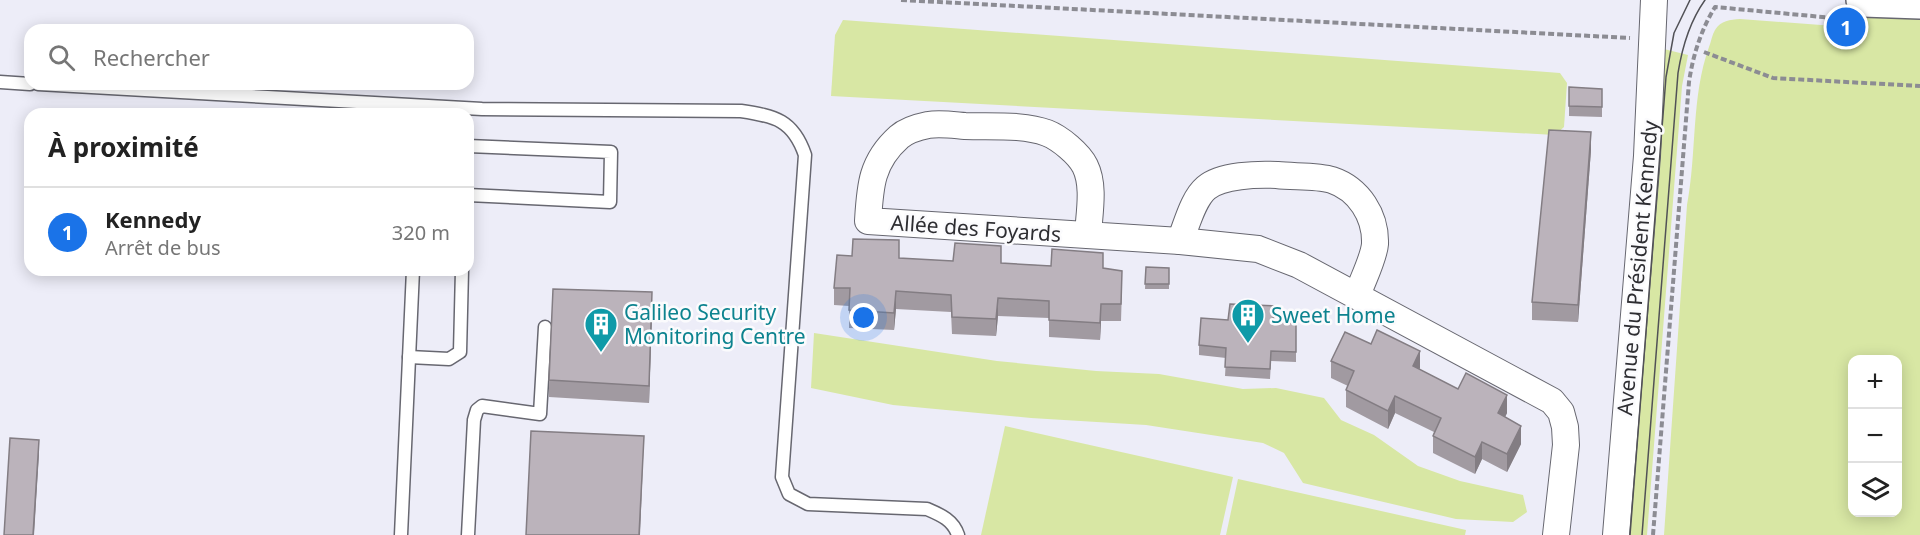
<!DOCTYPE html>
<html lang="fr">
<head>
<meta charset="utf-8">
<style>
	:root { --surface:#fff; --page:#f6f6f6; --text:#222; --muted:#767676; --line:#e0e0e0; --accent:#1a73e8 }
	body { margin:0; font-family:"Noto Sans",sans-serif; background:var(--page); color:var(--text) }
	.controls { position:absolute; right:18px; bottom:18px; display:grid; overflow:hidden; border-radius:12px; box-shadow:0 3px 15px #0003 }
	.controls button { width:54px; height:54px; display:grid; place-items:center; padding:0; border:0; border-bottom:2px solid var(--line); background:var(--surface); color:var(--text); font:30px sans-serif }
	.you { position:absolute; left:864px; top:318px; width:21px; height:21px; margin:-15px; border:4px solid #fff; border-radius:50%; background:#1a73e8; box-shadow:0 0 0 9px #1a73e833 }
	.badge { display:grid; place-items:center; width:39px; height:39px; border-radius:50%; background:var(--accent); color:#fff; font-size:20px; font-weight:700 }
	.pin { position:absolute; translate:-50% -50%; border:3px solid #fff; box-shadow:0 2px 6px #0006 }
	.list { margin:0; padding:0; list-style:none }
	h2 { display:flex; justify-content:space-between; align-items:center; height:78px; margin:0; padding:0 24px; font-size:26px }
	h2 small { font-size:20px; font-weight:400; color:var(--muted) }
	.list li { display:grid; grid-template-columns:39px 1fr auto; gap:18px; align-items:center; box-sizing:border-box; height:90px; padding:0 24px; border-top:2px solid var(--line) }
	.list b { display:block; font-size:22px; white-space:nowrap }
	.list p { margin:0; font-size:20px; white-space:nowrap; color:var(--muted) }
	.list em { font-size:20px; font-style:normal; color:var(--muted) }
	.icon { flex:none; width:33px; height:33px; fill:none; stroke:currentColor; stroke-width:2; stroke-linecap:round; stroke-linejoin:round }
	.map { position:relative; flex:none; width:1920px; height:535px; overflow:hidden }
	.search { position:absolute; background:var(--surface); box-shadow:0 3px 15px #0003; left:24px; top:24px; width:450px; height:66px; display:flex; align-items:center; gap:15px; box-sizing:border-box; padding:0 21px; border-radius:18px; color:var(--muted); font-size:22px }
	.panel { position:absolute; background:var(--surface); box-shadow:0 3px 15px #0003; left:24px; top:108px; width:450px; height:168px; border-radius:18px }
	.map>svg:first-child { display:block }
</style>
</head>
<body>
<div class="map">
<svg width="1920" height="535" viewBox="0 0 1920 535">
	<rect width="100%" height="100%" fill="#ededf8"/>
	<!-- green -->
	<g fill="#d8e7a4" fill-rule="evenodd">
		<path d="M1920 10V535H1664L1687 205C1697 153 1691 97 1709 47 1711 42 1712 35 1715 30 1721 20 1730 20 1740 19L1861 28 1866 16ZM1852 360H1898V512H1852Z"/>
		<polygon points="843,20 1560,73 1567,83 1564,127 1555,135 831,96 835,35"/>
		<polygon points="1664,49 1688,55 1682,86 1647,535 1625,535"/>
		<polygon points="814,333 997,361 1096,371 1159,374 1243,389 1276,388 1324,398 1341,420 1374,435 1418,466 1460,481 1523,495 1527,512 1513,522 1456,519 1303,483 1284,453 1263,443 1146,425 1031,418 893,405 811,388"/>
		<polygon points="1005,426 1233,477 1220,535 981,535"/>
		<polygon points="1238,479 1466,530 1465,535 1226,535"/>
	</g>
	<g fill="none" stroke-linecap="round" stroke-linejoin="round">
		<defs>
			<g id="lane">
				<polyline points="0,82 30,84"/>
				<path d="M38 84 482 109 741 111C775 116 793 120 805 155L782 477 789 494 808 504 927 509C941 515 953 520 958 535"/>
				<polyline points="468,146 611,152 610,202 468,195"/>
				<polyline points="409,357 449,359 460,352 462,270"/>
				<polyline points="401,535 413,270"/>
				<polyline points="468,535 474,420 477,410 482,406 540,414 545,327"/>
			</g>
			<g id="street">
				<path d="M1088 235C1089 214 1095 186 1085 166 1079 154 1060 138 1047 133 1023 124 991 127 965 126 953 125 940 123 928 125 918 127 907 130 899 137 871 162 870 187 868 221L1180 241 1258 249 1299 265 1552 401 1561 412 1565 427 1566 445 1556 535"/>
				<path d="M1180 241C1187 224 1193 199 1206 188 1221 175 1258 174 1277 175 1293 177 1317 175 1332 180 1359 189 1376 216 1375 244 1374 258 1362 281 1357 296"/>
				<polyline points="1616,535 1647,156 1654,0"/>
			</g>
			<polyline id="secondary" points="1863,0 1920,2"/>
		</defs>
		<!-- lane casing -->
		<use href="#lane" stroke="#676770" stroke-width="15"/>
		<!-- street casing -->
		<use href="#street" stroke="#676770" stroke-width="28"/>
		<!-- secondary casing -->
		<use href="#secondary" stroke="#676770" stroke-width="36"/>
		<!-- path -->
		<g stroke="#8c8c93" stroke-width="4" stroke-dasharray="6 3" stroke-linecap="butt">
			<polyline points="901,0 1630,38"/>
			<polyline points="1704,52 1773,78 1920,86"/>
			<path d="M1653 535 1689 82C1693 55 1701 30 1715 7L1844 19"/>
		</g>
		<!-- lane -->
		<use href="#lane" stroke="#fff" stroke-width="12"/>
		<!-- street -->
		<use href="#street" stroke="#fff" stroke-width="26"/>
		<!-- secondary -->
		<use href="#secondary" stroke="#fff" stroke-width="33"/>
		<!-- tram -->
		<g stroke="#515156" stroke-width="1.5">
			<polyline points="1630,535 1666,77 1674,33 1690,0"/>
			<path d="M1642 535 1678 73C1682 48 1690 21 1705 0"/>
		</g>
	</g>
	<!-- wall -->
	<g fill="#a19aa1">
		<polygon points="1569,87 1602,89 1602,117 1569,116"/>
		<polygon points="1591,150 1578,322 1532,320 1532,302"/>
		<polygon points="899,258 953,261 1103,268 1122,289 1121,321 1101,321 1100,340 1049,337 1049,318 998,316 996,336 952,334 951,312 896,309 894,330 849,328 849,306 834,305 834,288"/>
		<polygon points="1146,267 1169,268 1169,289 1145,289"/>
		<polygon points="652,310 649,403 549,397 549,380"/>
		<polygon points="1275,316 1274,321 1296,324 1296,362 1271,361 1270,379 1225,376 1226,358 1199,355 1199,345 1228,320"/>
		<polygon points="1371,344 1458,389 1507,413 1505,417 1521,444 1507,472 1482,459 1475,474 1433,453 1433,436 1434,432 1395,413 1388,429 1346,407 1346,390 1348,386 1331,378 1331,361"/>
	</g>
	<!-- shaded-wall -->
	<g fill="#837d83">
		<polygon points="1591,132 1591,150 1578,322 1578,305"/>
		<polygon points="896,291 896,309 894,330 894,313"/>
		<polygon points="652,292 652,310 649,403 649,386"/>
		<polygon points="998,298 998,316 996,336 996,319"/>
		<polygon points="1101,304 1101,321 1100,340 1100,323"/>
		<polygon points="1420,351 1420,368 1413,383 1413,366"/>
		<polygon points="1507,395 1507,413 1498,431 1498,413"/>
		<polygon points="1395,396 1395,413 1388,429 1388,411"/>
		<polygon points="1521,426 1521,444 1507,472 1507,454"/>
		<polygon points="644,436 640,535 639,535"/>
		<polygon points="39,440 39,454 34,535 33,535"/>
		<polygon points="1482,442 1482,459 1475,474 1475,457"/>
	</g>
	<!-- building -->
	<g fill="#bbb3bb" stroke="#837d83" stroke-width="1.5">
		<polygon points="1569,87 1602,89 1602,107 1569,106"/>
		<polygon points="1549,130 1591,132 1578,305 1532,302"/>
		<polygon points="853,239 899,240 899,258 953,261 955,243 1001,246 1001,263 1051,266 1052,249 1103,253 1103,268 1122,271 1121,304 1101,304 1100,323 1049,320 1049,301 998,298 996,319 952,317 951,295 896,291 894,313 849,310 850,288 834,288 837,255 852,256"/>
		<polygon points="1146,267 1169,268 1169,284 1145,284"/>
		<polygon points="553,289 652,292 649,386 549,380"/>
		<polygon points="1230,304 1275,306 1273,320 1296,324 1296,352 1271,351 1270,369 1225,367 1226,348 1199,345 1201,318 1228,320"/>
		<polygon points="1377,330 1420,351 1413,366 1458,389 1466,373 1507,395 1498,413 1521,426 1507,454 1482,442 1475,457 1433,436 1441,418 1395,396 1388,411 1346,390 1354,371 1331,361 1345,332 1371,344"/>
		<polygon points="531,431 644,436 639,535 526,535"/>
		<polygon points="10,438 39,440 33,535 4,535"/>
	</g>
	<!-- icons -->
	<defs>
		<symbol id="building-pin" viewBox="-11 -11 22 30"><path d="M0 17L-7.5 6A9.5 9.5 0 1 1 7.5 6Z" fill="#0f9aa8" stroke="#fbfbfd"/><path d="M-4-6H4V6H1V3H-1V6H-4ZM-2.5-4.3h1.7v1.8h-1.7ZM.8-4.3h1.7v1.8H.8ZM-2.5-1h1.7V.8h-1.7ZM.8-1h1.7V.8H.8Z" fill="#fff"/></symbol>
	</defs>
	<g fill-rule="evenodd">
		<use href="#building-pin" x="1229" y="296" width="38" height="52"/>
		<use href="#building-pin" x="582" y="305" width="38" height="52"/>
	</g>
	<g text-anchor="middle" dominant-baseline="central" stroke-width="5" stroke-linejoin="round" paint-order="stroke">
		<!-- street labels -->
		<g font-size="21" fill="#2e2e32" stroke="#fbfbfd">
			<text transform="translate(976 228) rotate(4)">Allée des Foyards</text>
			<text transform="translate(1637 268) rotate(-85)">Avenue du Président Kennedy</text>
		</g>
		<!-- culture labels -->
		<g font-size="21" fill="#0d838f" stroke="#fbfbfd" text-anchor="start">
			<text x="624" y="312">Galileo Security<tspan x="624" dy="24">Monitoring Centre</tspan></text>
			<text x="1271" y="315">Sweet Home</text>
		</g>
	</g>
</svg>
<div class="controls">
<button>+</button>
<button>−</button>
<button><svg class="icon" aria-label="layers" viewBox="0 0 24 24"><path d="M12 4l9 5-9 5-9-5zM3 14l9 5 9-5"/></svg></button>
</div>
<div class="you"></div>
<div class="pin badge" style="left:1846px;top:27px">1</div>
<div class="search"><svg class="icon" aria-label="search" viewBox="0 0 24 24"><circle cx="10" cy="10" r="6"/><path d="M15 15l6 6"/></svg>Rechercher</div>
<section class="panel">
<h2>À proximité<small></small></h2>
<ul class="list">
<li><span class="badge">1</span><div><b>Kennedy</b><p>Arrêt de bus</p></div><em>320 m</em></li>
</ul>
</section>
</div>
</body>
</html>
